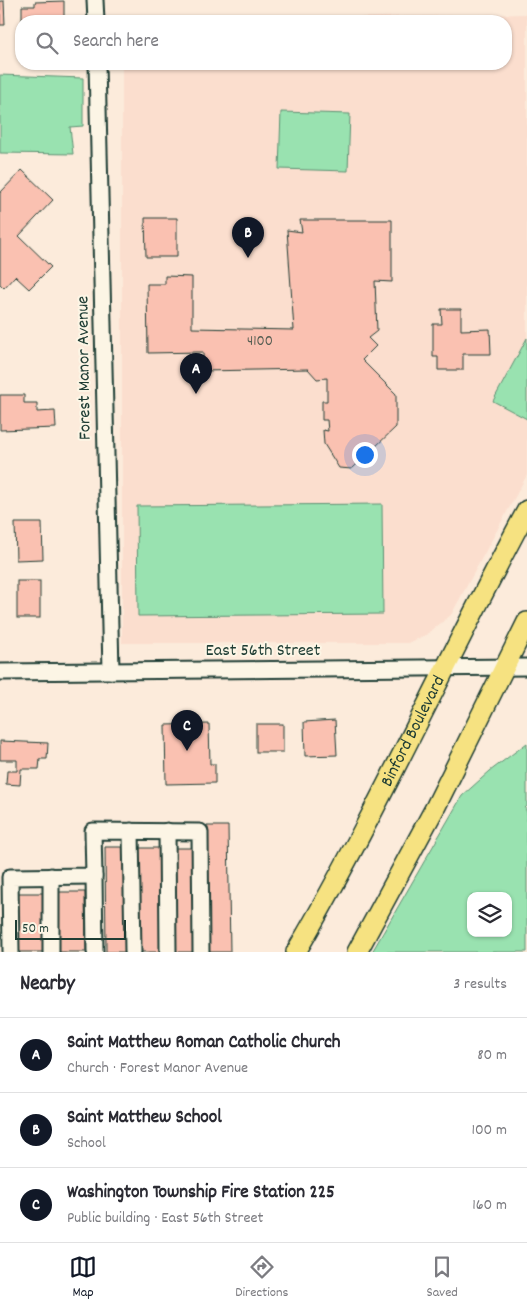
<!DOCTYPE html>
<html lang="en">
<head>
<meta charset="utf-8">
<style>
	:root { --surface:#fff; --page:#f2f2f3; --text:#2b2b33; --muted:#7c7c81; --line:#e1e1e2; --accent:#111827 }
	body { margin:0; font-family:Dekko,sans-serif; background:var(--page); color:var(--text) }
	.controls { position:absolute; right:15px; bottom:15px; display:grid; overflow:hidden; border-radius:10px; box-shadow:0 1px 4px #0004 }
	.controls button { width:45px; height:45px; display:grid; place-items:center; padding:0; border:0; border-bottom:1px solid var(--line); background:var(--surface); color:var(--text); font:25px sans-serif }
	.scale { position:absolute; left:15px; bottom:12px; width:111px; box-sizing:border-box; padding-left:5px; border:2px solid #1f3d34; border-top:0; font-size:14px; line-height:18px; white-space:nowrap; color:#1f3d34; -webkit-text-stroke:4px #fcf5e5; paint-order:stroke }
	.you { position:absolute; left:364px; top:454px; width:18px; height:18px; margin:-12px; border:4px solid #fff; border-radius:50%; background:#1a73e8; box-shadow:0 0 0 8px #1a73e833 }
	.badge { display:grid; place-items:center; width:32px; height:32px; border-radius:50%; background:var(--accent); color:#fff; font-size:16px; font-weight:700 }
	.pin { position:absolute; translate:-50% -41px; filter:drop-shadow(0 1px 2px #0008) }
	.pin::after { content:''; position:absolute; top:26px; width:18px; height:15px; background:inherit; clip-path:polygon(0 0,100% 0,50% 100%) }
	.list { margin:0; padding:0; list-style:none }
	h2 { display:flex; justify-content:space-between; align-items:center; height:65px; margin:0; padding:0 20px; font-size:21px }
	h2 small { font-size:16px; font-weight:400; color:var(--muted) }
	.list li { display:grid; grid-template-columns:32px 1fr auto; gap:15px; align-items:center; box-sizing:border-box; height:75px; padding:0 20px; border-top:1px solid var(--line) }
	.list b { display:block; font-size:19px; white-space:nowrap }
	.list p { margin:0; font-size:16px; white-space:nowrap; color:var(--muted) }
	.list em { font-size:16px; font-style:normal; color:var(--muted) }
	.icon { flex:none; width:28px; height:28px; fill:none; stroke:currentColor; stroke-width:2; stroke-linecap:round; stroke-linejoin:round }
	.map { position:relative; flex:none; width:527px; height:952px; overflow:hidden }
	.search { position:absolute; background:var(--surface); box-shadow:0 1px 4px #0004; left:15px; right:15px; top:15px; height:55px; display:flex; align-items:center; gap:12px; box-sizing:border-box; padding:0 18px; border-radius:20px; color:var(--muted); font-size:19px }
	.sheet { height:290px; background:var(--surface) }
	nav { display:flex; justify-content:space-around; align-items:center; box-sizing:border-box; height:70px; border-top:1px solid var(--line); background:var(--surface); font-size:14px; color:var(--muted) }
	nav a { display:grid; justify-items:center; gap:2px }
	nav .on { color:var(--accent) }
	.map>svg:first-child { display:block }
</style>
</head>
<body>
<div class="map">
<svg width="527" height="952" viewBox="0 0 527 952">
	<rect width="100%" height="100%" fill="#fcebdb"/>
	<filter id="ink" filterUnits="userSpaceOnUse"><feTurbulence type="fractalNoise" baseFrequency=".02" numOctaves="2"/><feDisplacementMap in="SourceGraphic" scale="10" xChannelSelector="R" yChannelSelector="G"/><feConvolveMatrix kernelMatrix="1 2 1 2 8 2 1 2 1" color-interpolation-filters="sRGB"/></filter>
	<g filter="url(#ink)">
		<!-- built -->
		<polygon fill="#fbdece" points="527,14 527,475 451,615 426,635 408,643 122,643 122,64 506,64 506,21 194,21"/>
		<!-- green -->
		<g fill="#99e2b0" stroke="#5c9072" fill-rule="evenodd">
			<polygon points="0,75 83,78 83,126 70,127 73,154 0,153"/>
			<polygon points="281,112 350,114 348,171 279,169"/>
			<polygon points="527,338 527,419 493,401"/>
			<polygon points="382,504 383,614 138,616 137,506"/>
			<path d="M527 743V806L525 808 527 813V952H372L462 796 490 771ZM471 896H508V933H471Z"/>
		</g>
		<!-- building -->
		<g fill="#fac1b1" stroke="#1f3d34">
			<polygon points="0,1 4,1 5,25 0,25"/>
			<polygon points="64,1 64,21 22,21 22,6 35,6 35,2"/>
			<polygon points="22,170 53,200 19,236 51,267 29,289 15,276 4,288 0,284 0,193"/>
			<polygon points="145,218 177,218 177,257 146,257"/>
			<polygon points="300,220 392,220 392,282 375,281 377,331 368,338 376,346 362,360 396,394 396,427 352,469 339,468 324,444 323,430 328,431 327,420 322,420 322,401 327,401 327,378 317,379 308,369 203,371 203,352 148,353 147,284 165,284 165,276 192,277 192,328 294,330 287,230 302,232"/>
			<polygon points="441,309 461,309 461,330 490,329 491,354 463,354 463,370 438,370 438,357 433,357 433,324 442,324"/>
			<polygon points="0,395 24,395 24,403 37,403 37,412 55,411 56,428 0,430"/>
			<polygon points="15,523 42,523 43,559 16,560"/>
			<rect x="17" y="581" width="23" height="37"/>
			<polygon points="335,720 337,755 305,756 304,722"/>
			<polygon points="209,724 210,764 215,764 215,783 166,784 165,725"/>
			<rect x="256" y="724" width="27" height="28"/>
			<polygon points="0,741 48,743 47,759 40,759 39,769 21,769 20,785 6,784 7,771 17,771 17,760 0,760"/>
			<polygon points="206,826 228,826 230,952 207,952"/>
			<polygon points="105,847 125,847 126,952 106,952"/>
			<polygon points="139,848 160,848 160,952 140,952"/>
			<rect x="173" y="848" width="20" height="104"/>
			<polygon points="57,892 85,892 86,952 58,952"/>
			<polygon points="17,893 43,893 44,952 17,952"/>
		</g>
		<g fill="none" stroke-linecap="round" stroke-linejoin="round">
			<defs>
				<g id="minor">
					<polyline points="95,0 96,21"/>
					<polyline points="97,64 111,671"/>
					<polyline points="0,672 527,667"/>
					<polyline points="131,831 133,952"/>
					<polyline points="167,831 168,952"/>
					<polyline points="51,876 51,952"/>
					<polyline points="94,876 95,952"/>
					<polyline points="11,952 10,877 94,876 93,831 200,832 201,952"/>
				</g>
				<g id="major">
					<path id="s1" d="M296 952C380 808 448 656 527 510"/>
					<polyline points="357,952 436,806 527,622"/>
				</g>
			</defs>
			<!-- minor casing -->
			<use href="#minor" stroke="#1f3d34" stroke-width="19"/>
			<!-- major casing -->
			<use href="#major" stroke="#1f3d34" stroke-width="22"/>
			<!-- minor -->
			<use href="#minor" stroke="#fcf5e5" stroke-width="15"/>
			<!-- major -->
			<use href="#major" stroke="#f6e281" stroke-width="19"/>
		</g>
	</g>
	<g text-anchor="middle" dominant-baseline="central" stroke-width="4" stroke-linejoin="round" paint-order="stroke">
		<!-- number labels -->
		<g font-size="15" fill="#565e53">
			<text x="260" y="342">4100</text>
		</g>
		<!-- street labels -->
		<g font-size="18" fill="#1f3d34" stroke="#fcf5e5">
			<text transform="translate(85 368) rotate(-91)">Forest Manor Avenue</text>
			<text x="263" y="651">East 56th Street</text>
			<text stroke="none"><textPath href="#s1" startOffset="250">Binford Boulevard</textPath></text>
		</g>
	</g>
</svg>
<div class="controls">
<button><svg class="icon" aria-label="layers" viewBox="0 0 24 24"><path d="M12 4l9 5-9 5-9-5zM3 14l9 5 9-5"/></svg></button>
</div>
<div class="scale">50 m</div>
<div class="you"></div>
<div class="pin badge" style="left:196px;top:394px">A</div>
<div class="pin badge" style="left:248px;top:258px">B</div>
<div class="pin badge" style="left:187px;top:751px">C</div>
<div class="search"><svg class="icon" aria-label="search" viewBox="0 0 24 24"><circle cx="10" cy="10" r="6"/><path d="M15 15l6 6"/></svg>Search here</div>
</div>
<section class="sheet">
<h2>Nearby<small>3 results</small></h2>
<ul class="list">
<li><span class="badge">A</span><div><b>Saint Matthew Roman Catholic Church</b><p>Church · Forest Manor Avenue</p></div><em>80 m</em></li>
<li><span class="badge">B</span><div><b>Saint Matthew School</b><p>School</p></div><em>100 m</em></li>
<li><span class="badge">C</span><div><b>Washington Township Fire Station 225</b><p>Public building · East 56th Street</p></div><em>160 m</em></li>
</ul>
</section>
<nav>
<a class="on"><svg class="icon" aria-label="map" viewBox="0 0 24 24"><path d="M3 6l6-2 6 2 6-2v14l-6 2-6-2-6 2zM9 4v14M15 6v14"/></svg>Map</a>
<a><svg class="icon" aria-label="directions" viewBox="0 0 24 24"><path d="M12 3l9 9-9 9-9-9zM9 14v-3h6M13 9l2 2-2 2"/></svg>Directions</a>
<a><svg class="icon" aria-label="saved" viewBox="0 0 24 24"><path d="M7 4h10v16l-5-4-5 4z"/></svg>Saved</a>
</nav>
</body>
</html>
